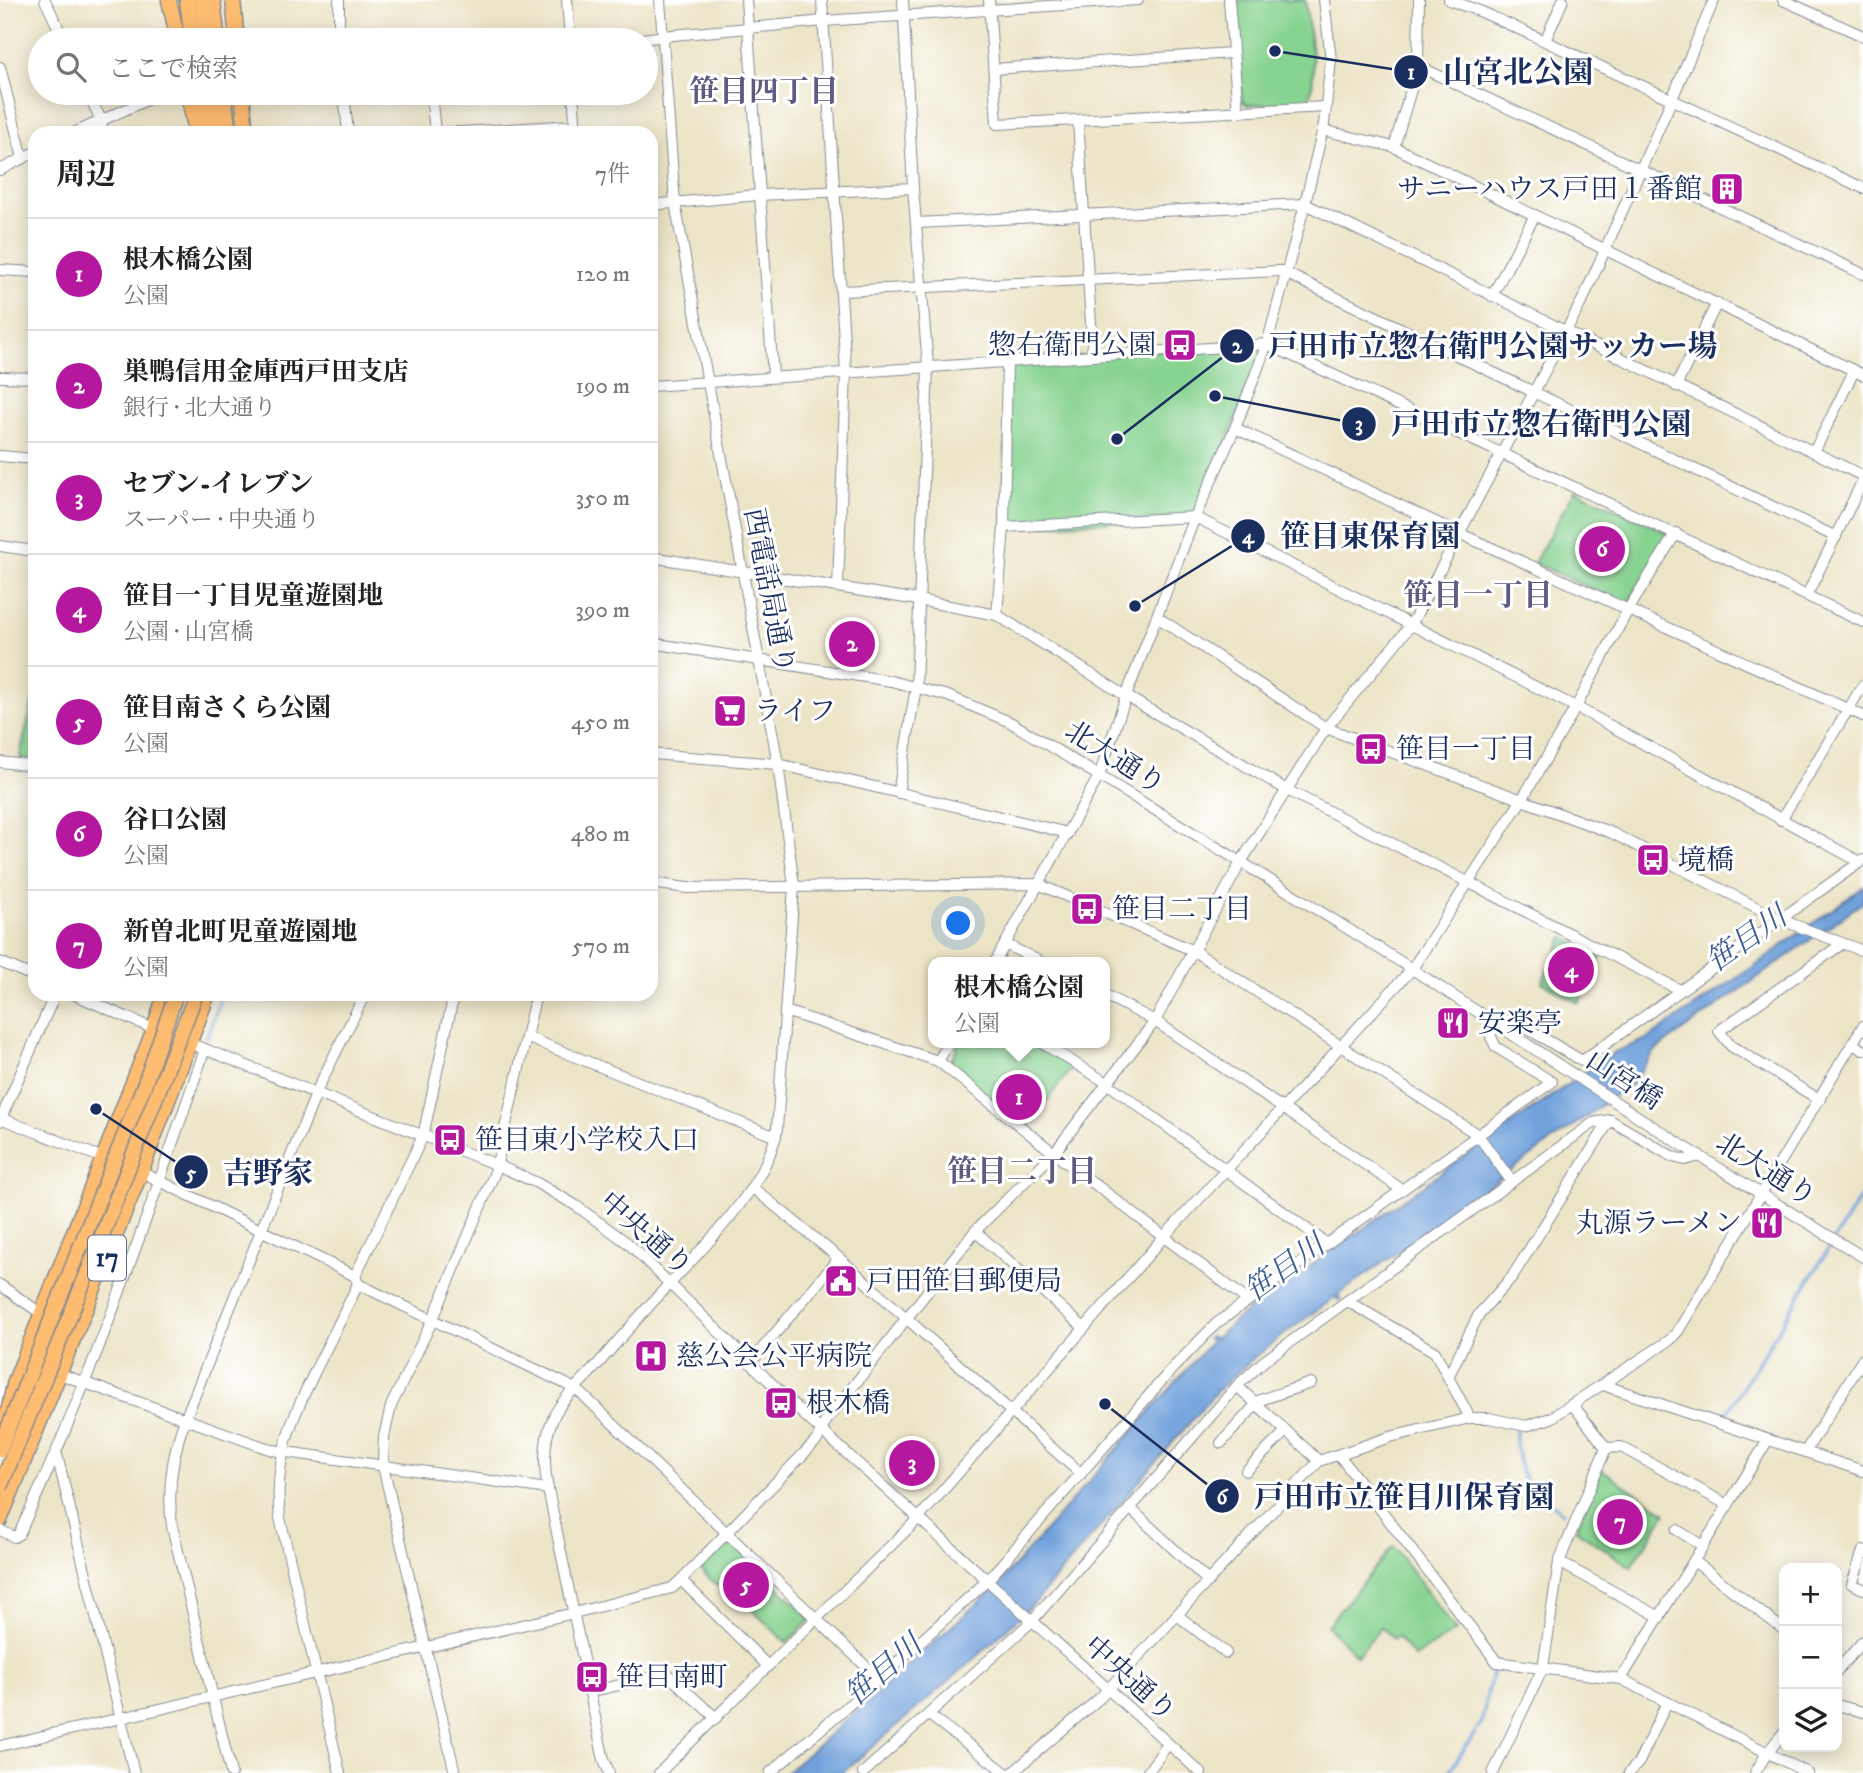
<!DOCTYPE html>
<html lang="ja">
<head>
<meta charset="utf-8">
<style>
	:root { --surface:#fff; --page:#f2f2f2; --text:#222; --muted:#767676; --line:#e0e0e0; --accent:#b5179e }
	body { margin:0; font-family:"IM FELL DW Pica","Noto Serif JP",serif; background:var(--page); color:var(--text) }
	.controls { position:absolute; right:21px; bottom:21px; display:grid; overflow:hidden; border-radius:14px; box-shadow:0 4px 18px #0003 }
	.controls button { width:63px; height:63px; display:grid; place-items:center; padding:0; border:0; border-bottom:2px solid var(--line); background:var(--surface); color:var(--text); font:35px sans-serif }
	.you { position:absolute; left:959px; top:924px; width:24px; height:24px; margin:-18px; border:5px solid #fff; border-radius:50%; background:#1a73e8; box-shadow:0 0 0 10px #1a73e833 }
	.badge { display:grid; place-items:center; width:46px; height:46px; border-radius:50%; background:var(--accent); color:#fff; font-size:23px; font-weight:700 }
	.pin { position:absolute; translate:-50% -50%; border:4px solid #fff; box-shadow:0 2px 7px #0006 }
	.popup { position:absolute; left:928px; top:957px; width:182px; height:91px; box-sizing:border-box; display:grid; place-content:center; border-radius:14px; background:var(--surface); filter:drop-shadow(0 2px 5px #0005); font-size:23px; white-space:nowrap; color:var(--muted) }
	.popup b { font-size:26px; color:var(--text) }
	.popup::after { content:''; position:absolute; left:50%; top:100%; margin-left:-14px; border:14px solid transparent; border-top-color:var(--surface) }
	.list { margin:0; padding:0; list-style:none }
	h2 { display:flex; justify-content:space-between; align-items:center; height:91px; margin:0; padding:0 28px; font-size:30px }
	h2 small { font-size:23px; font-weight:400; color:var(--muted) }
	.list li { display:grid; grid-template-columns:46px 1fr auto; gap:21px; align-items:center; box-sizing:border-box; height:112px; padding:0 28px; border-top:2px solid var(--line) }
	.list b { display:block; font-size:26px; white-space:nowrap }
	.list p { margin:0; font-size:23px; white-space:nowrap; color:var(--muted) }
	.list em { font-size:23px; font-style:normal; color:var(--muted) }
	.icon { flex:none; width:38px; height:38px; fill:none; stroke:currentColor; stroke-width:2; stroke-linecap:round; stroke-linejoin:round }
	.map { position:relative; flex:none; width:1863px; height:1773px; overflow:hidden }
	.search { position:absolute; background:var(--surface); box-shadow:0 4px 18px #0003; left:28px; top:28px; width:630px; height:77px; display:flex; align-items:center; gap:18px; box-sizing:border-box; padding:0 24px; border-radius:38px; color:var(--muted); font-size:26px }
	.panel { position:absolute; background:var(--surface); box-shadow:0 4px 18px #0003; left:28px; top:126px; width:630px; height:875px; border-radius:21px }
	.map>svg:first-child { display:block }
</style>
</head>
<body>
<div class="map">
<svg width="1863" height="1773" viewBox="0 0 1863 1773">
	<rect width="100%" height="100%" fill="#fff"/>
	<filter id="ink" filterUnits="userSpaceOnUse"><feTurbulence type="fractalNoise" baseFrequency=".0143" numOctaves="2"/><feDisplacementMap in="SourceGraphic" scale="14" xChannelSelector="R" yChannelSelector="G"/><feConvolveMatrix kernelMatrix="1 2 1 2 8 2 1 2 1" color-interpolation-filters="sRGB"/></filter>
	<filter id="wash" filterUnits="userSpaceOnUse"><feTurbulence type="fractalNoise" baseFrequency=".00686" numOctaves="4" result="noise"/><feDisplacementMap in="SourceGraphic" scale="28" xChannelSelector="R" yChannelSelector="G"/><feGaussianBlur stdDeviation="1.57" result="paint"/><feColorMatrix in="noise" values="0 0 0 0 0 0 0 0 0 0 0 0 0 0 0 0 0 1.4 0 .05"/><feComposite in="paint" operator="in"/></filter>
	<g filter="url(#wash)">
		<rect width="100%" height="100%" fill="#ece4c6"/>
		<!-- green -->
		<g fill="#87d390" stroke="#518177" stroke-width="2">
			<path d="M1240 0H1305C1308 27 1319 79 1308 102L1247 105 1242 101 1236 6Z"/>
			<polygon points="1267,344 1195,517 1004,527 1007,361"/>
			<polygon points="1575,490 1671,534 1627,605 1534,563"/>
			<polygon points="35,691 35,760 23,759 20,756"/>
			<polygon points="1564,937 1601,958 1579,1003 1542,982"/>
			<polygon points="959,1043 1032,1043 1072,1067 1027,1127 949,1065"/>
			<polygon points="1601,1469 1666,1513 1631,1567 1576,1530"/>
			<polygon points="727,1537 811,1619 787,1643 745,1603 739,1607 698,1567"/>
			<polygon points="1393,1546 1456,1631 1414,1657 1397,1636 1394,1639 1381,1627 1357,1656 1327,1626"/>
		</g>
		<!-- water -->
		<path fill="#71a1db" stroke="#46689c" stroke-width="2" d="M1863 887V902L1656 1050 1631 1084 1338 1295 1341 1299 1339 1301 1336 1297C1294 1326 1253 1356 1217 1391L1037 1600 980 1654 842 1773H786L996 1587 1211 1342 1208 1338 1211 1336 1214 1339 1249 1309V1305L1252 1303 1254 1306 1489 1139 1487 1136 1490 1134 1492 1137 1615 1052 1647 1039 1750 969Z"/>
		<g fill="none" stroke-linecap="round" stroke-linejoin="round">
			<!-- stream -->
			<g stroke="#71a1db" stroke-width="3.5">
				<polyline points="207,1037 222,994"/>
				<polyline points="1722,1421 1863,1193"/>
				<path d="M1517 1426C1513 1442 1520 1478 1532 1489 1541 1498 1553 1505 1563 1513"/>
				<polyline points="1448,1773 1481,1724 1494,1664"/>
			</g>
		</g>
	</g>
	<g filter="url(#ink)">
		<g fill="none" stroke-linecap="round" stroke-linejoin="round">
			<defs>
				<g id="minor">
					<polyline points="45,0 64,40"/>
					<polyline points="339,0 339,40"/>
					<polyline points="567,0 570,40"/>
					<polyline points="746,0 773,376"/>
					<polyline points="822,0 846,372 838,587"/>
					<polyline points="989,0 997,124 1326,107"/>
					<polyline points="1229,0 1238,112"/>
					<polyline points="1449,0 1482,12 1863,188"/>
					<polyline points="1783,0 1863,36"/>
					<polyline points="635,40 673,35 824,21 1138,0"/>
					<polyline points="1545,41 1563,0"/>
					<polyline points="1418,66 1863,274"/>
					<polyline points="0,67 23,159"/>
					<polyline points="994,69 1232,53"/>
					<polyline points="88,93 101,120 103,133"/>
					<polyline points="344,93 348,133"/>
					<polyline points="431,93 435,133"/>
					<polyline points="573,93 576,133"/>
					<polyline points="1078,120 1093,355"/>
					<polyline points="1322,130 1394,147 1863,375"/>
					<polyline points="74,133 162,93"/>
					<polyline points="444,133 575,125"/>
					<polyline points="1394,147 1418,66 1419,0"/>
					<polyline points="0,170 35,152"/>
					<polyline points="651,205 758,195 913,188"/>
					<polyline points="916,223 1305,204 1863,476"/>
					<polyline points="0,270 35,272"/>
					<polyline points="841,291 1281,271 1836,537"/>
					<polyline points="1492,296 1535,215"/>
					<polyline points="0,377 35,378"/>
					<polyline points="651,386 1267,344 1863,622"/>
					<polyline points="1676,386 1717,303"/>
					<polyline points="1235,428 1463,535 1863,716"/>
					<polyline points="1814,452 1854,371"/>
					<polyline points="0,456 35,459"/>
					<polyline points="1004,527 1195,517 1576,707 1860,862"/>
					<polyline points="0,546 35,551"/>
					<polyline points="651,557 918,600 997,615 1126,696 1287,790 1680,990"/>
					<polyline points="1807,595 1863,480"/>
					<polyline points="997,615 1004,527 1007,361"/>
					<polyline points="1157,617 1326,728 1612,833 1779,919 1863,951"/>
					<polyline points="651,643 891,681 948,696 1010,722 1241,862 1412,969 1680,1144 1863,1257"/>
					<polyline points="651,754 778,764 1068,833"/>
					<polyline points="0,762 35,766"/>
					<polyline points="898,793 916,687 928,366 913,188 903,0"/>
					<polyline points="1781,820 1863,685"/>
					<polyline points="651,883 687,888 1038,884 1194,951 1478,1135 1512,1182"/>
					<polyline points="1005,944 1041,962"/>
					<polyline points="0,962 35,977"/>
					<polyline points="995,962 1099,776 1126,696 1195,517 1235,428 1267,344 1305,204 1324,124 1331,60 1324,0"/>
					<polyline points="73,994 154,1029 497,1165 537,1183 575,1205 629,1244 803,1414 1201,1773"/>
					<polyline points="1105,995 1155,1021 1401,1189"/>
					<polyline points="785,1011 938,1061 1054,1153 1247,1300"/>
					<polyline points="526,1037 776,1137"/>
					<polyline points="1042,1043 1107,1083 1326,1243"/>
					<polyline points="1853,1044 1863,1050"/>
					<polyline points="938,1061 949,1043"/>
					<polyline points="1820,1100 1731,1046 1719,1031 1842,944"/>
					<polyline points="0,1118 103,1158"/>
					<polyline points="0,1121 55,994"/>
					<polyline points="141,1172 355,1276 358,1284 566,1384 582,1394 879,1679"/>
					<polyline points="753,1188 839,1258 1081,1474"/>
					<polyline points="975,1231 1084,1328"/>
					<polyline points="355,1276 423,1136 454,994"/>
					<polyline points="0,1285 42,1314"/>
					<polyline points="1347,1301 1435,1352 1448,1377"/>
					<polyline points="750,1363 839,1258"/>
					<polyline points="60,1374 272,1450 548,1489"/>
					<polyline points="1603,1385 1863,1471"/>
					<polyline points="1237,1386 1319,1461"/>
					<polyline points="1470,1418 1448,1377 1479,1314 1512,1277 1610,1120"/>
					<polyline points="1221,1443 1260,1400 1311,1383"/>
					<polyline points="1606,1448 1621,1447 1728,1505"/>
					<polyline points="1805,1452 1863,1359"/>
					<polyline points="57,1455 134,1773"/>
					<polyline points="1339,1455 1497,1662 1621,1679 1808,1773"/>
					<polyline points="1246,1471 1286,1431"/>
					<polyline points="1130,1508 1208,1581"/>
					<path d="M0 1530 14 1537 19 1534C93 1378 149 1212 205 1049"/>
					<polyline points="1677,1530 1703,1546"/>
					<polyline points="1863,1551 1852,1584 1863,1589"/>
					<polyline points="1694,1561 1784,1630"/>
					<polyline points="1559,1562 1660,1617"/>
					<polyline points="681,1580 768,1666"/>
					<polyline points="1177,1615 1226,1653"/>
					<polyline points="1837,1671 1863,1641"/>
					<polyline points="1621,1679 1768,1440"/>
					<polyline points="589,1692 667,1674 716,1718"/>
					<polyline points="1837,1705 1863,1712"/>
					<polyline points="929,1715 1006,1773"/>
					<polyline points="0,1746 574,1613 672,1588 681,1580 817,1440 826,1421 975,1231 1054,1153 1155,1021 1241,862 1326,728 1411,625 1584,297 1672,99 1714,0"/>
					<path d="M231 1773 172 1526C167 1488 172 1453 186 1417L320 1084 365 994"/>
					<path d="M340 1773 280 1518C273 1458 292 1419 317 1367 331 1339 345 1312 358 1284"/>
					<polyline points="455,1773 383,1466 384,1437 391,1406 433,1319 495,1172 536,994"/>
					<path d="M609 1773 603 1756 548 1489C543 1464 543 1440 554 1416 564 1396 583 1381 598 1364 619 1340 640 1315 662 1292 700 1251 768 1186 777 1129L794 886 778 764 675 203 660 0"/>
					<polyline points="659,1773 918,1519 1162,1239 1412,969 1521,801 1576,707 1628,610 1676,533"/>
					<polyline points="770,1773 879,1679 987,1581 1171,1370 1217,1323 1552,1082 1496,1047 1491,1037 1489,1021 1513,1020 1582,1061 1863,860"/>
					<polyline points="863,1773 1031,1622 1237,1386 1264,1361 1593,1123 1610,1120 1673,1157 1685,1160 1700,1156"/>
					<polyline points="1012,1773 1101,1697 1319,1461 1390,1437 1470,1418 1489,1418 1526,1426 1551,1418 1670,1340 1678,1331 1863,1026"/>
					<polyline points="1147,1773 1168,1744"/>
					<polyline points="1493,1773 1543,1668 1559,1562 1606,1448 1573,1405"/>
					<polyline points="1629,1773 1639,1762 1667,1702"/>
					<polyline points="1755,1773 1767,1753 1784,1732"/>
				</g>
				<g id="highway">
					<polyline points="169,0 178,40"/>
					<polyline points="187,0 192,40"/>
					<polyline points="201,0 206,40"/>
					<polyline points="213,0 218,40"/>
					<polyline points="233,0 237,40"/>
					<polyline points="188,93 196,133"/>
					<polyline points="200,93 208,133"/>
					<polyline points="213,93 218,133"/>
					<polyline points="224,93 229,133"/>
					<polyline points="242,93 246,133"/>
					<polyline points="5,1424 15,1381 154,1029 165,994"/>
					<polyline points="0,1520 141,1172 208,994"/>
				</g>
			</defs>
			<!-- minor casing -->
			<use href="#minor" stroke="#848a92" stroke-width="12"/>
			<!-- highway casing -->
			<use href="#highway" stroke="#848a92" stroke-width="17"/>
			<!-- minor -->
			<use href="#minor" stroke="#fff" stroke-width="10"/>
			<!-- highway -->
			<use href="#highway" stroke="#febc70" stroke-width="14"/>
			<defs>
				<g id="highway-bridge">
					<polyline points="0,1449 145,1083 176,994"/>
					<polyline points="0,1487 89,1269 196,994"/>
				</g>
			</defs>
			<!-- highway-bridge casing -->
			<use href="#highway-bridge" stroke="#848a92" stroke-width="17" stroke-linecap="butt"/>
			<!-- highway-bridge -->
			<use href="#highway-bridge" stroke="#febc70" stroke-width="14"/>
		</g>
	</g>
	<!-- icons -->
	<defs>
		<symbol id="building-square" viewBox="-11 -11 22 22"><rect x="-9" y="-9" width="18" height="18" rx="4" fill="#b5179e" stroke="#fff"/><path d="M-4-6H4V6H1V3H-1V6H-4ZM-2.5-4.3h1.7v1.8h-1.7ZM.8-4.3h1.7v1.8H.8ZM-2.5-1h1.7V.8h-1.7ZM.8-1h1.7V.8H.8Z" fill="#fff"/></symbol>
		<symbol id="bus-square" viewBox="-11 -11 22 22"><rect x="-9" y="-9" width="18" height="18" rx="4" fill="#b5179e" stroke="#fff"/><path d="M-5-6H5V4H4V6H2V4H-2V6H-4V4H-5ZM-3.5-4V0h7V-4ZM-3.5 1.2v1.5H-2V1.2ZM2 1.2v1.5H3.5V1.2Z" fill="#fff"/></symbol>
		<symbol id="supermarket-square" viewBox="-11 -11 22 22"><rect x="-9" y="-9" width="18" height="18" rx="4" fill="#b5179e" stroke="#fff"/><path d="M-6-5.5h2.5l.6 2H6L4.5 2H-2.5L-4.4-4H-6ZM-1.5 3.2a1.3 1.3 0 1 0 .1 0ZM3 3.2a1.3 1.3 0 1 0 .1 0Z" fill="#fff"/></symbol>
		<symbol id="restaurant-square" viewBox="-11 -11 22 22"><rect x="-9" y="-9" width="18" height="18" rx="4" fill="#b5179e" stroke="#fff"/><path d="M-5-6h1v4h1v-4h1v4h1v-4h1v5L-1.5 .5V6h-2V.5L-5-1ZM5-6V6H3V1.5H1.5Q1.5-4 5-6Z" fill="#fff"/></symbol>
		<symbol id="civic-square" viewBox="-11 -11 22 22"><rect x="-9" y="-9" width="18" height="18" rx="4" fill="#b5179e" stroke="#fff"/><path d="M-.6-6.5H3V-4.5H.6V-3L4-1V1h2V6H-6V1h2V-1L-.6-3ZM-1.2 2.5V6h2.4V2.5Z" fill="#fff"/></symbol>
		<symbol id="hospital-square" viewBox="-11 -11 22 22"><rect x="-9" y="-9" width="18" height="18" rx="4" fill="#b5179e" stroke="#fff"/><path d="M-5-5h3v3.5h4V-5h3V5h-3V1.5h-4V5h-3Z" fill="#fff"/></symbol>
	</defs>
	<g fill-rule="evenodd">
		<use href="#building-square" x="1708" y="170" width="38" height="38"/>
		<use href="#bus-square" x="1161" y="326" width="38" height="38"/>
		<use href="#supermarket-square" x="711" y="692" width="38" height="38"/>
		<use href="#bus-square" x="1352" y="730" width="38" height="38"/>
		<use href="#bus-square" x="1634" y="841" width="38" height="38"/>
		<use href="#bus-square" x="1068" y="890" width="38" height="38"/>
		<use href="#restaurant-square" x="1434" y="1004" width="38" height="38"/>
		<use href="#bus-square" x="431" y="1121" width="38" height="38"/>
		<use href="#restaurant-square" x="1748" y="1204" width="38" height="38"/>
		<use href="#civic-square" x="822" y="1262" width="38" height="38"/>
		<use href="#hospital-square" x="632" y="1337" width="38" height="38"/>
		<use href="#bus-square" x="762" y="1384" width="38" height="38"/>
		<use href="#bus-square" x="573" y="1658" width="38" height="38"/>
	</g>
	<g text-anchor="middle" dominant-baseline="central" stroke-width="6" stroke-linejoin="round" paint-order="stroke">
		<!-- shield labels -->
		<rect fill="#fff" stroke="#5f6d8e" stroke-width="2" x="88" y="1235.5" width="38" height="45" rx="5"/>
		<g font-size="26" font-weight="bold" fill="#1b2f5e">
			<text x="107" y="1258">17</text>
		</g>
		<!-- poi labels -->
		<g font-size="28" fill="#1b2f5e" stroke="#fff" text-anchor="start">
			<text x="1702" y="189" text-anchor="end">サニーハウス戸田１番館</text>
			<text x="1156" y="345" text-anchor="end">惣右衛門公園</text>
			<text x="754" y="711">ライフ</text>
			<text x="1396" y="749">笹目一丁目</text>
			<text x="1678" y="860">境橋</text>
			<text x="1112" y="909">笹目二丁目</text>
			<text x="1478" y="1023">安楽亭</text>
			<text x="475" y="1140">笹目東小学校入口</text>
			<text x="1742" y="1223" text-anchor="end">丸源ラーメン</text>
			<text x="866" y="1281">戸田笹目郵便局</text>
			<text x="676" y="1356">慈公会公平病院</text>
			<text x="806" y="1403">根木橋</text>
			<text x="616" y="1677">笹目南町</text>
		</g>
		<!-- street labels -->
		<g font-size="28" fill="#1b2f5e" stroke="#fff">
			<text transform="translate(769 591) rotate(79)">西電話局通り</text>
			<text transform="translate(1115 758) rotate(32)">北大通り</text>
			<text transform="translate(1624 1080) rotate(33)">山宮橋</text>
			<text transform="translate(1766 1170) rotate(32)">北大通り</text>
			<text transform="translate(646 1234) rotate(41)">中央通り</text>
			<text transform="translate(1130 1679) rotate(42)">中央通り</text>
		</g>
		<!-- neighbourhood labels -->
		<g font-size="30" font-weight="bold" fill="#5f5a82" stroke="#fff">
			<text x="764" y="92">笹目四丁目</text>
			<text x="1478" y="596">笹目一丁目</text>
			<text x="1022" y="1172">笹目二丁目</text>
		</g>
		<!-- water labels -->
		<g font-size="30" font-style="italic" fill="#3d5d90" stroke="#fff">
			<text transform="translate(1747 940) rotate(-35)">笹目川</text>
			<text transform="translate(1285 1269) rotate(-36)">笹目川</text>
			<text transform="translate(884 1671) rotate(-41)">笹目川</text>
		</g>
	</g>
	<!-- callouts -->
	<path fill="none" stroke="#1b2f5e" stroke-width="2.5" d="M1275 51L1411 72M1117 439L1237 346M1215 396L1359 424M1135 606L1248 536M96 1109L191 1172M1105 1404L1222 1496"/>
	<g fill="#1b2f5e" stroke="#fff" stroke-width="2.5">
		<circle cx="1275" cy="51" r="7"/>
		<circle cx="1117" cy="439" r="7"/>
		<circle cx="1215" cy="396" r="7"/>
		<circle cx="1135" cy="606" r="7"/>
		<circle cx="96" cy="1109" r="7"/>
		<circle cx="1105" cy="1404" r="7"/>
		<circle cx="1411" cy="72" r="18"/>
		<circle cx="1237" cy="346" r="18"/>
		<circle cx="1359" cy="424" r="18"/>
		<circle cx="1248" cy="536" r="18"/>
		<circle cx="191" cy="1172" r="18"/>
		<circle cx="1222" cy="1496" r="18"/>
	</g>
	<g font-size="21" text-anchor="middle" font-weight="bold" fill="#fff">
		<text x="1411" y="79">1</text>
		<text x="1237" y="353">2</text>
		<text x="1359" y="431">3</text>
		<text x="1248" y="543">4</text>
		<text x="191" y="1180">5</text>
		<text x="1222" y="1504">6</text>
	</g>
	<g font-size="30" text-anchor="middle" font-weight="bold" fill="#1b2f5e" stroke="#fff" stroke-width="6" stroke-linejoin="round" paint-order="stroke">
		<text x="1518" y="82">山宮北公園</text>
		<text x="1493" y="356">戸田市立惣右衛門公園サッカー場</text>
		<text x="1541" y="434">戸田市立惣右衛門公園</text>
		<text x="1370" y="546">笹目東保育園</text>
		<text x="268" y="1183">吉野家</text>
		<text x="1404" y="1507">戸田市立笹目川保育園</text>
	</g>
</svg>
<div class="controls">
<button>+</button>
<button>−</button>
<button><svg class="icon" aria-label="layers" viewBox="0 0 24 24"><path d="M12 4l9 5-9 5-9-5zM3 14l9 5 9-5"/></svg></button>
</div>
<div class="you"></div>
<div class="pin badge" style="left:1019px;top:1097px">1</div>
<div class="popup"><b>根木橋公園</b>公園</div>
<div class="pin badge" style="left:852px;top:644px">2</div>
<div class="pin badge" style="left:912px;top:1463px">3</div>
<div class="pin badge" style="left:1571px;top:970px">4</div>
<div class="pin badge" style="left:746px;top:1585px">5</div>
<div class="pin badge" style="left:1602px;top:549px">6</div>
<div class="pin badge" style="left:1620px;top:1522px">7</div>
<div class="search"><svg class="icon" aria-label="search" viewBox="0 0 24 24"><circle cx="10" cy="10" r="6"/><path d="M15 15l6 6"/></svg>ここで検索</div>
<section class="panel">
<h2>周辺<small>7件</small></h2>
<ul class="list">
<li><span class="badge">1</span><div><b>根木橋公園</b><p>公園</p></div><em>120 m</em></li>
<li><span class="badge">2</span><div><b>巣鴨信用金庫西戸田支店</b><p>銀行 · 北大通り</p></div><em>190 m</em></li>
<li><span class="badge">3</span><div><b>セブン-イレブン</b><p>スーパー · 中央通り</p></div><em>350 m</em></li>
<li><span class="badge">4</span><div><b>笹目一丁目児童遊園地</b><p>公園 · 山宮橋</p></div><em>390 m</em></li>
<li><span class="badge">5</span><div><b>笹目南さくら公園</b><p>公園</p></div><em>450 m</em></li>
<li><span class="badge">6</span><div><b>谷口公園</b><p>公園</p></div><em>480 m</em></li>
<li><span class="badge">7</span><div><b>新曽北町児童遊園地</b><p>公園</p></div><em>570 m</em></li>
</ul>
</section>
</div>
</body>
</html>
